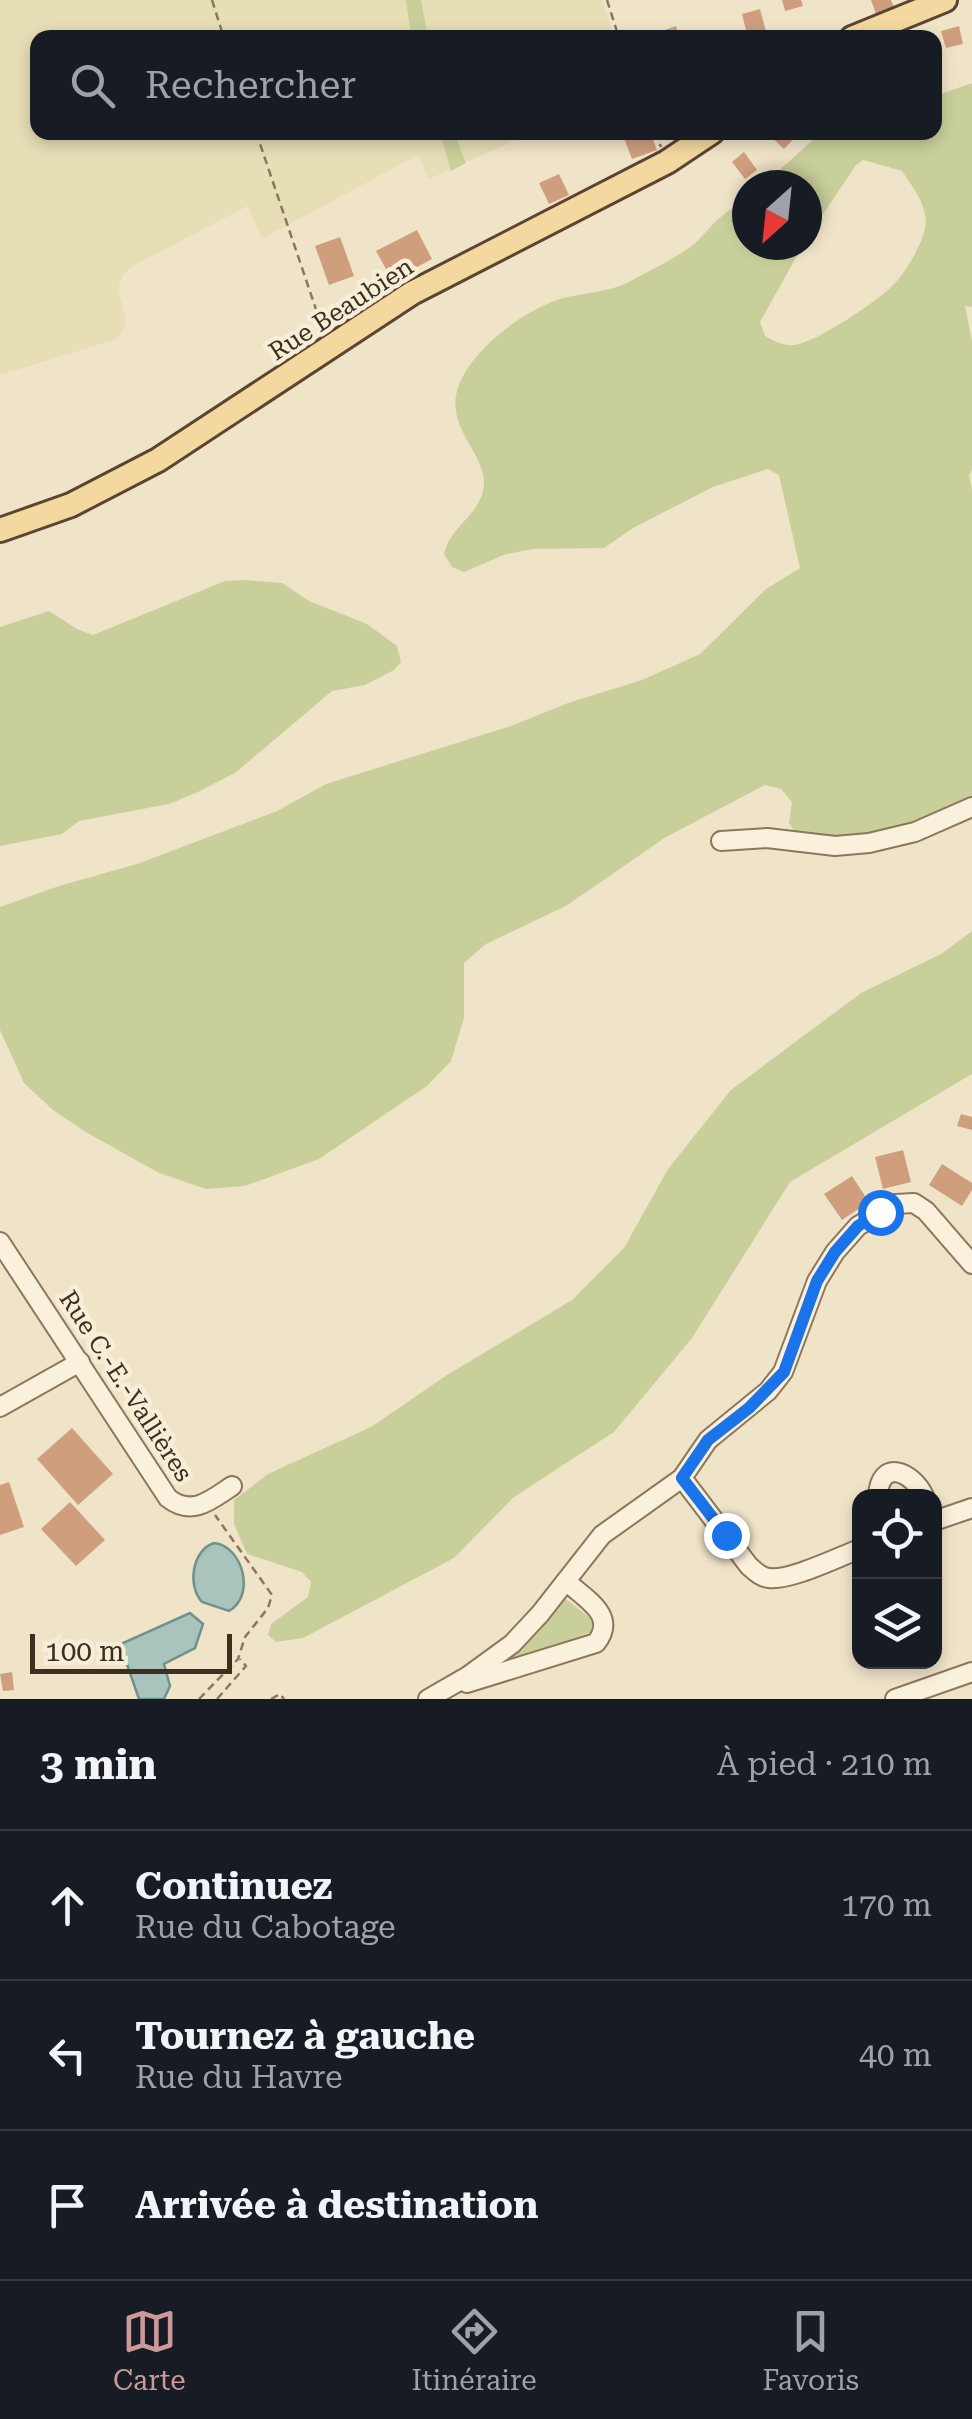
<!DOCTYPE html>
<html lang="fr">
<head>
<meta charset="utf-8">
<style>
	:root { --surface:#171b24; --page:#242831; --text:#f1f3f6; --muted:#9ea1a6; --line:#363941; --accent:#cc999b }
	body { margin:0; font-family:"Roboto Serif",serif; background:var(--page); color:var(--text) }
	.controls { position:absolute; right:30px; bottom:30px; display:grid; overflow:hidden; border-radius:20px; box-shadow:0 5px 15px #0003 }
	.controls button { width:90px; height:90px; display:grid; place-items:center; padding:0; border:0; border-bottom:2px solid var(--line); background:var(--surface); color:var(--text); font:50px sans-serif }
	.compass { position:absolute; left:732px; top:170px; width:90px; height:90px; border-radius:50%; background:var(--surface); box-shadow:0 5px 15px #0003; rotate:207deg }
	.scale { position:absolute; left:30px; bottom:25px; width:202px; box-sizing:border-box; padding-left:10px; border:5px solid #3d2e20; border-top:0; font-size:28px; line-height:35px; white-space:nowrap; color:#3d2e20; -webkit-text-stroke:8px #f7eed8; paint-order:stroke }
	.stop { position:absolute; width:30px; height:30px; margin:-22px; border:8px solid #1a73e8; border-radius:50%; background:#fff }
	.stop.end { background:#1a73e8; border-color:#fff; box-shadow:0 2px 10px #0008 }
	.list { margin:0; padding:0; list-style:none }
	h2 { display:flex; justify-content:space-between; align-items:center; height:130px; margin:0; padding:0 40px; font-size:42px }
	h2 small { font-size:32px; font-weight:400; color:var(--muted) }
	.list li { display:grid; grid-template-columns:65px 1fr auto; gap:30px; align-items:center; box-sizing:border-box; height:150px; padding:0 40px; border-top:2px solid var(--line) }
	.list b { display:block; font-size:38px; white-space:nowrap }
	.list p { margin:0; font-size:32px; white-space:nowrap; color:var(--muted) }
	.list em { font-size:32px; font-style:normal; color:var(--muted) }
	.icon { flex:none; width:55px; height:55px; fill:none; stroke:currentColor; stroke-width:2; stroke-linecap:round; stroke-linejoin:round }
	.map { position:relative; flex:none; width:972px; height:1699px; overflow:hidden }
	.search { position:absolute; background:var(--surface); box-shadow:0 5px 15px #0003; left:30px; right:30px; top:30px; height:110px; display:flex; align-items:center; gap:25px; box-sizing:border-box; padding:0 35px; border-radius:20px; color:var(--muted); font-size:38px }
	.sheet { height:580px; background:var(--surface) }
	nav { display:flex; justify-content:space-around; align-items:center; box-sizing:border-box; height:140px; border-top:2px solid var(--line); background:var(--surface); font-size:28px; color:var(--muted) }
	nav a { display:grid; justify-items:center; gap:5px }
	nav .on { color:var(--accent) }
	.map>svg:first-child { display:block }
</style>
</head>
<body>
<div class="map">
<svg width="972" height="1699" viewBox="0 0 972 1699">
	<rect width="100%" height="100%" fill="#f0e4c8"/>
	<!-- farmland -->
	<polygon fill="#e6deb5" points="0,0 602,0 612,29 593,37 38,38 38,132 531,133 429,179 418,155 262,239 248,206 134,265 123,275 118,289 126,320 124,329 117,339 0,375"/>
	<!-- green -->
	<g fill="#c9cf9b">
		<polygon points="406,0 421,0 428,37 411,37"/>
		<path d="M972 83V307L965 306 972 341V470L969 475 972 490V802L953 812 852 843 797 835 789 823 792 802 781 789 765 785 666 837 566 906 486 944 464 963V1018L451 1061 427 1086 319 1159 245 1186 206 1189 159 1173 84 1131 53 1110 24 1083 0 1030V907L59 886 137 864 277 811 326 784 511 726 568 703 642 680 700 654 766 589 800 568 779 475 768 469 713 487 633 528 604 548 533 549 506 554 464 572 452 567 444 554C451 524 482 515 484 484 485 453 447 429 457 391 467 352 526 308 563 298 589 292 613 292 636 278 654 269 673 259 689 248 702 239 710 225 722 216 730 209 739 204 747 198V245H803L760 322 765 336C774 341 783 346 794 345 815 343 873 304 889 289 904 276 921 247 925 228 930 209 912 186 902 171L863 160 856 165 807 238V185H763L815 138 825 133 934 132 935 96Z"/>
		<polygon points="440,133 454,133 466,163 451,171"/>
		<polygon points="245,580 282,583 309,601 367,624 397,646 401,662 394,670 365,685 332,691 235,773 198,792 169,804 79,821 62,834 0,846 0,627 49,611 77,629 93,635 225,581"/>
		<polygon points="972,931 972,1074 790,1182 692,1338 614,1432 514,1497 454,1558 303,1638 276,1642 268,1635 271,1624 308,1597 311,1582 302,1572 247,1554 234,1524 234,1500 268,1474 371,1427 447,1375 572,1300 624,1248 668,1169 731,1090 861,993 941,954"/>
		<polygon points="566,1599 594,1621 594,1631 512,1660 513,1653"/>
	</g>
	<!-- water -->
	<g fill="#a9c4bc" stroke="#6f938a" stroke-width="2.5">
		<path d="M214 1543C243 1546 256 1596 229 1611L202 1602C187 1586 192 1550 214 1543Z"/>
		<polygon points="190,1613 203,1624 195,1648 164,1664 170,1686 164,1699 139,1699 123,1653 123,1643"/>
	</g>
	<!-- building -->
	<g fill="#cf9f7d">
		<polygon points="782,0 801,0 803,6 785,11"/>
		<polygon points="871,0 891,0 894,7 876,14"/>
		<polygon points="760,9 767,35 748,38 742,14"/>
		<polygon points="676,26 680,38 664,38 662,31"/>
		<polygon points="959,26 963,44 946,48 941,31"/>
		<polygon points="639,132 650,132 657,150 632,159 624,138"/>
		<polygon points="766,132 800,132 784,149"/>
		<polygon points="744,152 757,170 745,179 732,162"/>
		<polygon points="559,174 569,195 549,204 539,183"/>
		<polygon points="417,230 432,259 415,268 417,272 409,276 406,270 391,278 376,251"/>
		<polygon points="340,237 354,276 329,285 315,246"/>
		<polygon points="961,1114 972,1117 972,1130 957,1126"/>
		<polygon points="903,1150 911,1182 883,1189 875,1157"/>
		<polygon points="942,1164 972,1183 972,1190 962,1206 929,1185"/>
		<polygon points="852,1176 869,1202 842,1220 824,1194"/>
		<polygon points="72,1428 113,1474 78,1505 37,1459"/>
		<polygon points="9,1482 24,1527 0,1535 0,1485"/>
		<polygon points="70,1502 105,1540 76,1566 41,1529"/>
		<polygon points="12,1672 14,1690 3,1691 0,1674"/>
	</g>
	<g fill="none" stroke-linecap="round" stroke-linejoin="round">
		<defs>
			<g id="minor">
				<polyline points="721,841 767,838 835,846 869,843 915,832 972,807"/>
				<path d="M0 1242 168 1498C192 1517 211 1500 232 1486"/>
				<polyline points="0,1407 80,1362"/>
				<path d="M682 1478 749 1566C755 1571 760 1577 769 1578 790 1581 838 1557 860 1549"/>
				<path d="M878 1496C880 1458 912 1471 924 1496"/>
				<polyline points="934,1521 972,1508"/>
				<path d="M467 1683 596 1643C618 1615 585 1599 566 1581"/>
				<polyline points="428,1699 468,1676 512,1644 540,1614 602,1535 682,1478 708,1440 768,1391 783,1372 817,1281 835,1252 858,1226 895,1204 914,1203 926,1211 972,1264"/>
				<polyline points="895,1699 972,1672"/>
			</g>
			<g id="major">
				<polyline points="852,38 945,0"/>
				<polyline points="0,530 71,505 158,460 412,293 667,162 712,132"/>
			</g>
		</defs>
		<!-- minor casing -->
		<use href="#minor" stroke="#8d765c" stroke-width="22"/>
		<!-- major casing -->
		<use href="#major" stroke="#5b4430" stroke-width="28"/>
		<!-- path -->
		<g stroke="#8d765c" stroke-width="2.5" stroke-dasharray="8 5" stroke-linecap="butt">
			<polyline points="212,0 224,38"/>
			<polyline points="607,0 619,38"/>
			<polyline points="256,132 323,330"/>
			<polyline points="655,132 661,147"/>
			<polyline points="199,1699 238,1659 245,1637 268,1608 272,1595 215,1515"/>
			<polyline points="217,1699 246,1666 240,1659"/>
			<polyline points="271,1699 280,1694 284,1699"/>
		</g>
		<!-- minor -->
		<use href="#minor" stroke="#faf1dc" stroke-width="18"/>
		<!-- major -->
		<use href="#major" stroke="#f3d9a0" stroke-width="22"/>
	</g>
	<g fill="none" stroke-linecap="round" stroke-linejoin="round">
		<!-- route -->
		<polyline stroke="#1a73e8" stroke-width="12" points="726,1535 682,1478 708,1440 749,1408 784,1372 817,1281 835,1252 858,1226 880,1212"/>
	</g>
	<g text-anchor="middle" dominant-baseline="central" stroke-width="9" stroke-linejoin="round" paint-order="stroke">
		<!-- street labels -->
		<g font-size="25" fill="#3d2e20" stroke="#f7eed8">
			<text transform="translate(341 309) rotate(-33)">Rue Beaubien</text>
			<text transform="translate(126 1386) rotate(57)">Rue C.-E.-Vallières</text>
		</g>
	</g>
</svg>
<div class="controls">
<button><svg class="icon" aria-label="locate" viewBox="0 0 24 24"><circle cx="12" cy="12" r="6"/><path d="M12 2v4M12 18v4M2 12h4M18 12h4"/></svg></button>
<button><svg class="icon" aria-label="layers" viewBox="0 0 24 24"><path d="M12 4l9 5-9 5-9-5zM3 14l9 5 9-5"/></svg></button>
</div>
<svg class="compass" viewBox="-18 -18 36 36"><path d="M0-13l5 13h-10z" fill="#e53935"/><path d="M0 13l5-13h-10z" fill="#9ea1a6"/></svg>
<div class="scale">100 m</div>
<div class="stop" style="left:880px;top:1212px"></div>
<div class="stop end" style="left:726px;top:1535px"></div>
<div class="search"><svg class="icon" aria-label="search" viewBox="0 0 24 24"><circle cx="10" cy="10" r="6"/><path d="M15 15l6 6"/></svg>Rechercher</div>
</div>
<section class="sheet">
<h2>3 min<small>À pied · 210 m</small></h2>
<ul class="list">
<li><svg class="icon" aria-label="ahead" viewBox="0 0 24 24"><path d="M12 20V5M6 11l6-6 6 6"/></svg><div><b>Continuez</b><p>Rue du Cabotage</p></div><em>170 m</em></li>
<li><svg class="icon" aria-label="left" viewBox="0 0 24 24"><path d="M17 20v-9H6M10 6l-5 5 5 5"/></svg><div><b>Tournez à gauche</b><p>Rue du Havre</p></div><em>40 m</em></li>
<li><svg class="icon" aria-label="arrive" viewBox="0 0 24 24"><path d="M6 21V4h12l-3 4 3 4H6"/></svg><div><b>Arrivée à destination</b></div></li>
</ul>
</section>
<nav>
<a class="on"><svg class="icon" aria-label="map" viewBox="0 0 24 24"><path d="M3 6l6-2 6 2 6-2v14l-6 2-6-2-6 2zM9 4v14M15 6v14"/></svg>Carte</a>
<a><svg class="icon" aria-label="directions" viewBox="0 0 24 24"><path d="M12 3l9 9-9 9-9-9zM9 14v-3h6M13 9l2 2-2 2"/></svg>Itinéraire</a>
<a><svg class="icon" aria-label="saved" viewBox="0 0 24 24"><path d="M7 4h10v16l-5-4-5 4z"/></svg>Favoris</a>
</nav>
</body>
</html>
